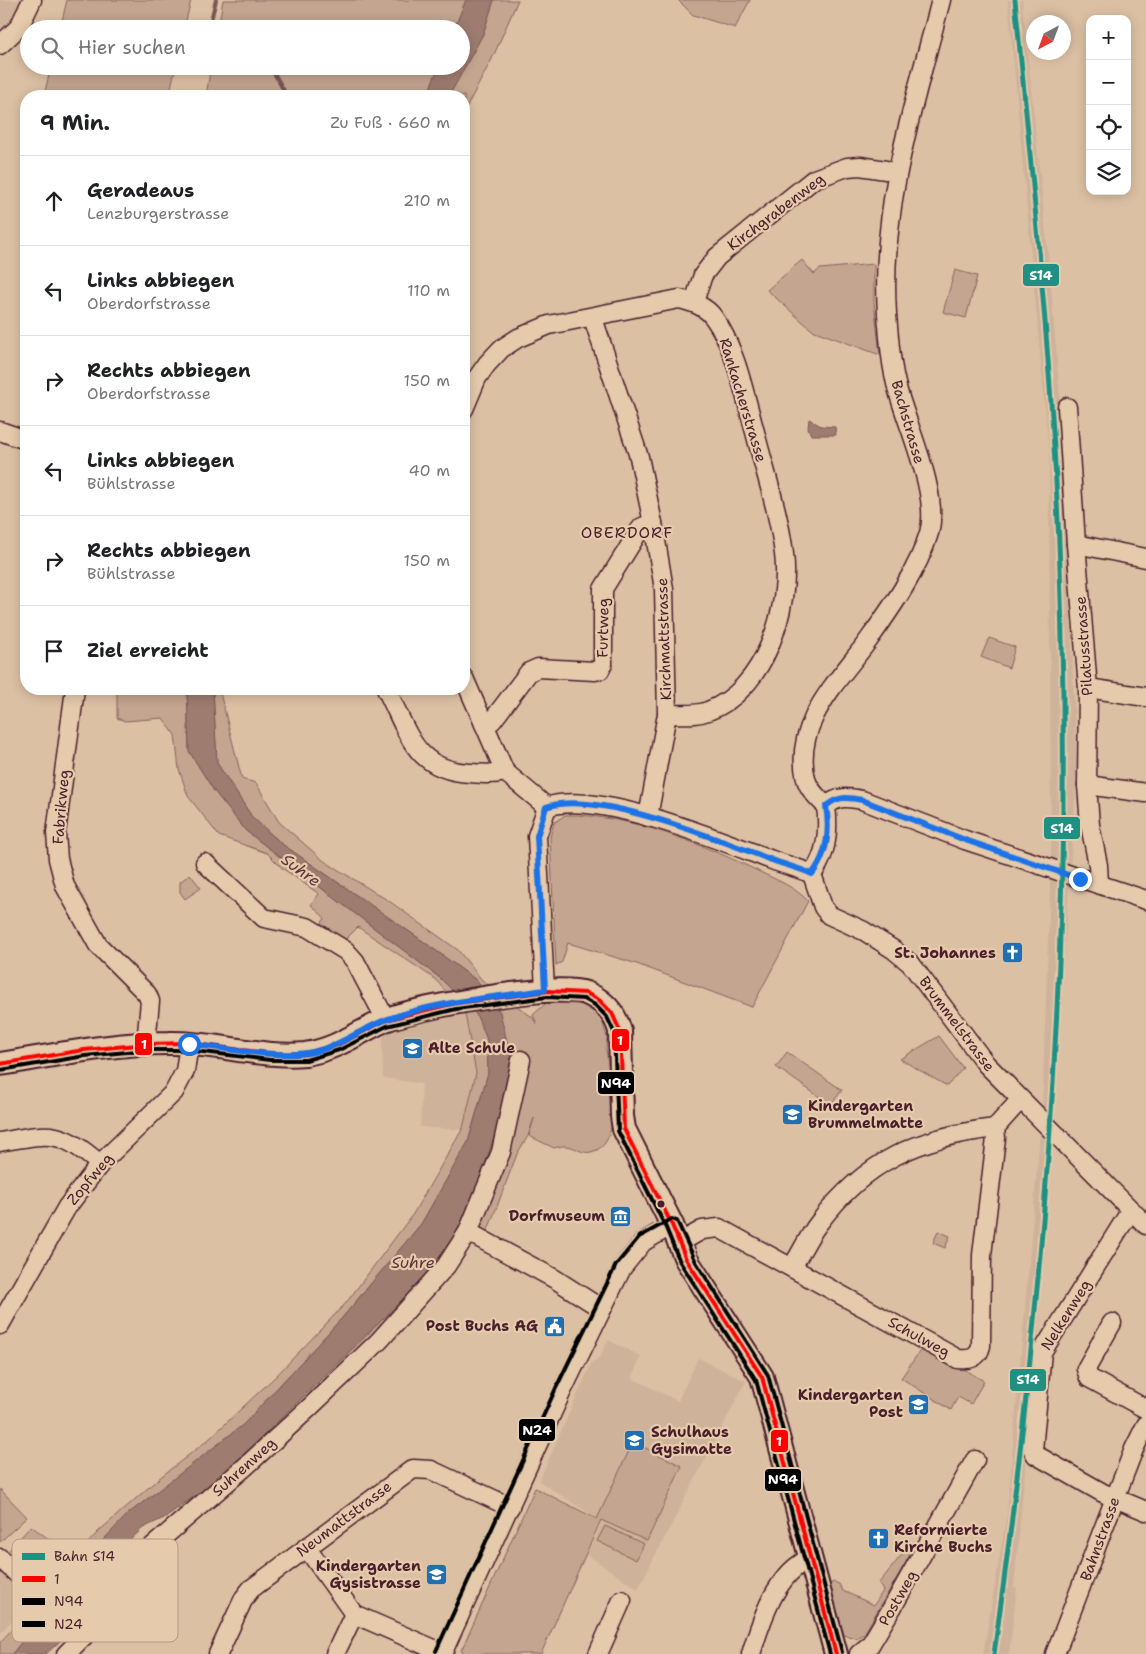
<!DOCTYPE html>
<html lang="de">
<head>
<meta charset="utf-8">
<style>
	:root { --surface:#fff; --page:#f2f2f2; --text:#202124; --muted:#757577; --line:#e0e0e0 }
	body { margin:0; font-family:"Shantell Sans",sans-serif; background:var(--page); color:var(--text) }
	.controls { position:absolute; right:15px; top:15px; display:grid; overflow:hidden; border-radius:10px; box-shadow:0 2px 12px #0003 }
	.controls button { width:45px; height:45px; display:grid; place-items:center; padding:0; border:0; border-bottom:1px solid var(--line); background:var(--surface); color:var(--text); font:25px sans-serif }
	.compass { position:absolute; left:1026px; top:15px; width:45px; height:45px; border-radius:50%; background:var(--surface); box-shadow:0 2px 12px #0003; rotate:221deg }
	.stop { position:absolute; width:15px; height:15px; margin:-11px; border:4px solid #1a73e8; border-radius:50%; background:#fff }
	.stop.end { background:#1a73e8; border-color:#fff; box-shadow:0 1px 5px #0008 }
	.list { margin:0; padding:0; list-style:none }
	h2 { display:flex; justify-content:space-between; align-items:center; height:65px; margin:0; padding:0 20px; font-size:21px }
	h2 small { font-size:16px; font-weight:400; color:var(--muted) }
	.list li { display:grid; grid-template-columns:32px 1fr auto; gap:15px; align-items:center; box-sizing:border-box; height:90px; padding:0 20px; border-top:1px solid var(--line) }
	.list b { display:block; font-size:19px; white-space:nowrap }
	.list p { margin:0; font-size:16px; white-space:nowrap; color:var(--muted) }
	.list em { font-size:16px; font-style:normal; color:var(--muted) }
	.icon { flex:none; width:28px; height:28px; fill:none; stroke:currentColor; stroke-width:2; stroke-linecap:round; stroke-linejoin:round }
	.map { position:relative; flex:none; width:1146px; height:1654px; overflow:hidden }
	.search { position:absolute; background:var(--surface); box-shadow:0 2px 12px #0003; left:20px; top:20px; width:450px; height:55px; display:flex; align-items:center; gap:12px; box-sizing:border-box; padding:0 18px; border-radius:28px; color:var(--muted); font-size:19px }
	.panel { position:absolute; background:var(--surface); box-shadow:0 2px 12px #0003; left:20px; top:90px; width:450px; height:605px; border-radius:20px }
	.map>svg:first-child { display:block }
</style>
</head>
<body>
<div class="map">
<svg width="1146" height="1654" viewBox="0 0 1146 1654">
	<rect width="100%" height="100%" fill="#dcc0a4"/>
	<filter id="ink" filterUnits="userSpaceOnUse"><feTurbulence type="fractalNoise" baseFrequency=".02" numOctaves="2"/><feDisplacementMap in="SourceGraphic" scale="10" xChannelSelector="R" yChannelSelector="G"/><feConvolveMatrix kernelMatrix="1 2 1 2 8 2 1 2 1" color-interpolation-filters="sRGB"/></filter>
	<g filter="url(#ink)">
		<!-- built -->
		<g fill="#cfb29a">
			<polygon points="0,0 27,0 11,23 0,32"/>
			<polygon points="1008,0 1022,0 1050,273 1064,450 1077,771 1037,1343 1014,1587 1017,1588 1009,1654 983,1654 1007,1514 1042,1112 1051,857 1049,452"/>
			<polygon points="456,1004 465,1014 476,1073 463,1128 462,1130 420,1127 422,1084 383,1078 382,1046 386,1020"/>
			<polygon points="608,1340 641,1356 632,1378 678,1401 698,1358 746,1381 638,1589 587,1555 602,1522 539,1481 592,1362 600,1357"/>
			<polygon points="0,1562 33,1595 0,1634"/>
		</g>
		<!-- green -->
		<g fill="#c3a590" stroke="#86625e">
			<polygon points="67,0 191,0 184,29 60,29"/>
			<polygon points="223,0 466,0 454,29 218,29"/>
			<polygon points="494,0 518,0 492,59 464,112 464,96 449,96 483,34"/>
			<polygon points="678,0 750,0 735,28 693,15"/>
			<polygon points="51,66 176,66 169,96 44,96"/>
			<polygon points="211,66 439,66 427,96 206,96"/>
			<polygon points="802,260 814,274 820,269 874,264 874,302 880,355 812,330 767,290"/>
			<polygon points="955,270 977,276 966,318 943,312"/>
			<polygon points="989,638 1015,647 1009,668 981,657"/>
			<polygon points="117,689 187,689 189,751 214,791 246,831 440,978 476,1014 487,1039 488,1073 468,1142 421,1224 342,1318 244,1424 129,1514 104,1539 12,1654 0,1654 0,1642 42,1598 1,1559 31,1526 53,1542 69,1564 98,1532 158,1479 208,1440 277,1375 346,1303 413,1214 463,1128 476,1073 465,1014 435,979 358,927 344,941 321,924 325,918 311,905 319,894 282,868 267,853 219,836 188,796 179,769 175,735 163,718 125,721 117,718"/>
			<path d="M213 689H219L242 779 256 783 279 822 324 861 389 901 458 950 482 980 532 1017 537 1024 533 1015 546 1003 581 1004 601 1016 607 1038 606 1049C609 1075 626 1145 591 1152 578 1155 574 1141 554 1148L529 1136 534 1118 528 1136 517 1154 488 1230 462 1241 392 1320 181 1515 178 1507 219 1479 428 1275 473 1199 504 1108 476 980 420 939 282 844 252 817 217 763Z"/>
			<path d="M565 815C629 814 702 844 760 872 777 880 795 887 808 901L752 1007 634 963 568 943 562 962 556 965 550 837 554 823Z"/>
			<polygon points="190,874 201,888 185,899 180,892 180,882"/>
			<polygon points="939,1036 963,1068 947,1086 900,1059"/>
			<polygon points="787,1052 842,1090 831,1105 776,1067"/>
			<polygon points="938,1231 950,1236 945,1248 933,1243"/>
			<polygon points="924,1345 984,1381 971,1404 958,1397 951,1410 901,1378"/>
			<polygon points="633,1442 682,1466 647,1541 601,1520 541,1654 468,1654 461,1651 535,1488 597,1519"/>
			<polygon points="0,1489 27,1517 0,1542"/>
			<polygon points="605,1526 644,1544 636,1560 597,1541"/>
			<polygon points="908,1547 913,1550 864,1634 856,1638 844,1635 829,1584 834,1582 839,1584 843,1591 874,1605 883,1591 879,1583"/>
		</g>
		<!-- water -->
		<g fill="#9e7c70" stroke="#7c5754">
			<polygon points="466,0 494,0 483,34 449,96 427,96 439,66 461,66 461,29 454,29"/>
			<polygon points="809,419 821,426 835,427 836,435 811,435 808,428"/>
			<polygon points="187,689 213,689 217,763 252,817 282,844 420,939 476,980 500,1012 511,1059 504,1108 473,1199 452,1240 428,1275 219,1479 164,1518 143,1528 130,1540 96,1582 59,1642 46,1654 12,1654 104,1539 129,1513 244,1424 342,1318 421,1224 468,1142 488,1073 487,1039 476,1014 440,978 246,831 214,791 189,751"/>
		</g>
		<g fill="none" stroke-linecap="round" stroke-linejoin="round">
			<!-- stream -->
			<g stroke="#7c5754" stroke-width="4">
				<polyline points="216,0 211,20 223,29"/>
				<polyline points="270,66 287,96"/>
			</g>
			<defs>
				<g id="minor">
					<polyline points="0,45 19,27 32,0"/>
					<polyline points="694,302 703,275 717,257 814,179 847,167 860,166 886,170"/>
					<polyline points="593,318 639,457 653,523 664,589 667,714 648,817"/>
					<polyline points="1067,407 1076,544 1088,688 1087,785 1090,825 1098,865 1099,884"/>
					<path d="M464 409 477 378 487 364 501 349 518 338 549 325 679 299C692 302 706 306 714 318 736 348 745 397 755 432 765 472 779 513 784 554 791 608 764 691 708 711 695 716 681 714 667 714"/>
					<polyline points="0,431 26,440"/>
					<polyline points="1076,544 1146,558"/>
					<polyline points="464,678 505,772 547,807"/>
					<polyline points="1088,688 1146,697"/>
					<polyline points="75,689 56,833 58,859 65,886 98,945 147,994 150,1001 146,1044"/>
					<path d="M386 689C409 733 414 770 470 773 482 774 494 775 505 772"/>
					<polyline points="484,724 492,721 529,672 538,668 595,671 600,670 603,664 603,589 639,531 642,527 653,523"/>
					<polyline points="1087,785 1146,793"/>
					<path d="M826 806C818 798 809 790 806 779 792 722 841 679 870 638 892 607 918 570 929 533 940 496 908 428 898 391 891 367 889 339 887 314 880 204 914 105 941 0"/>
					<polyline points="205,863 264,918 307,927 346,951 355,961 386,1020"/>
					<polyline points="812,874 823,907 829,915 864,931 894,950 911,964 986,1064 1146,1225"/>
					<path d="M812 874C827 855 829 830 826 806 838 796 847 797 862 800L965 840 1146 900"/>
					<path d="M545 990 537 836 547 807C596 789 721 841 772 860 785 865 799 868 812 874"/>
					<path d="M0 1142C51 1133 59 1129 100 1164"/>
					<polyline points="1131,1210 1042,1352 1033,1450 1036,1455 1103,1493 1146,1511"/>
					<polyline points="468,1232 555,1279 602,1309"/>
					<path d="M679 1243 702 1230 719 1228 958 1359C969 1360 978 1359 981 1346L982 1255 996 1138 995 1128 1020 1100"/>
					<path d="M792 1267C801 1253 808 1237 818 1224 865 1161 918 1137 995 1128"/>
					<polyline points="1112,1323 1086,1369 1089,1378 1146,1409"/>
					<polyline points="0,1325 67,1207 100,1164 174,1092 185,1071 189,1044"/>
					<polyline points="306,1547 354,1614 443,1653"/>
					<polyline points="0,1558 84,1636"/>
					<polyline points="66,1654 84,1636 153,1546 245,1467 309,1408 379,1341 446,1266 468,1232 501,1152 521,1060"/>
					<polyline points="218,1654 244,1598 251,1589 413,1469 431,1470 510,1507"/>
					<polyline points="335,1654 354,1614"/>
					<polyline points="442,1654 562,1391 622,1268 643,1242 672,1225"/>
					<polyline points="598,1654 622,1600"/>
					<path d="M751 1654C761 1621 776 1572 811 1558"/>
					<polyline points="859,1654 870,1645 892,1608 975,1460"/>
					<polyline points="1055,1654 1134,1449 1146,1425"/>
				</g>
				<path id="major" d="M0 1064C56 1055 113 1043 169 1043 214 1042 260 1058 305 1054 335 1050 359 1032 385 1020 416 1007 557 982 586 993 605 1001 615 1013 620 1031L622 1116 624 1129 672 1225 686 1259 762 1377 836 1654"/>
			</defs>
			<!-- minor casing -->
			<use href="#minor" stroke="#4a1f2b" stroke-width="21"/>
			<!-- major casing -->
			<use href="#major" stroke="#4a1f2b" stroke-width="26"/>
			<!-- minor -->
			<use href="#minor" stroke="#e5caac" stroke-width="18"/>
			<!-- major -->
			<use href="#major" stroke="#e5caac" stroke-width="22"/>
			<defs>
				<polyline id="bus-1" points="0,1064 84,1050 148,1044 186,1043 271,1054 305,1054 337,1045 385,1020 455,1003 547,991 586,993 599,1000 612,1013 620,1031 624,1129 672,1225 686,1259 762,1377 836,1654"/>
				<polyline id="bus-2" points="1,1070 85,1056 148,1050 186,1050 270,1060 306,1060 339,1050 387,1026 456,1009 547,997 584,999 595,1005 607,1017 614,1032 618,1131 666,1228 680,1262 756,1380 830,1654"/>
				<polyline id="bus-3" points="436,1651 556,1388 616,1265 639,1237 672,1219 677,1221 696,1262 768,1375 842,1652"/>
			</defs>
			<!-- bus-1 casing -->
			<use href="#bus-1" stroke="#e5caac" stroke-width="8"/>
			<!-- bus-2 casing -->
			<use href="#bus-2" stroke="#e5caac" stroke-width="8"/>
			<!-- bus-3 casing -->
			<use href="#bus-3" stroke="#e5caac" stroke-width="8"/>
			<!-- bus-1 -->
			<use href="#bus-1" stroke="#f00" stroke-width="4"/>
			<!-- bus-2 -->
			<use href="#bus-2" stroke="#000" stroke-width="4"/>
			<!-- bus-3 -->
			<use href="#bus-3" stroke="#000" stroke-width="4"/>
			<defs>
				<path id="rail-1" d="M994 1654C1041 1318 1070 980 1062 640 1058 426 1036 213 1015 0"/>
			</defs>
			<!-- rail-1 casing -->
			<use href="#rail-1" stroke="#e5caac" stroke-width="9"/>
			<!-- rail-1 -->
			<use href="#rail-1" stroke="#1e9183" stroke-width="5"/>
		</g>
	</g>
	<g fill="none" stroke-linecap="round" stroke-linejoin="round" filter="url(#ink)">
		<!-- route -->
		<path stroke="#1a73e8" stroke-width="6" d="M189 1044C223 1048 274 1058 307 1053 337 1049 360 1029 388 1019 437 1001 493 998 545 990L537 836 546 807C597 789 721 841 772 860 785 865 799 868 812 874 827 855 830 830 826 806 838 796 847 797 862 800L965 840 1080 879"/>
	</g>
	<!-- icons -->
	<defs>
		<symbol id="church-square" viewBox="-11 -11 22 22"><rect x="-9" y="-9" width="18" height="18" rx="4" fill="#1f6fb2" stroke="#e5caac"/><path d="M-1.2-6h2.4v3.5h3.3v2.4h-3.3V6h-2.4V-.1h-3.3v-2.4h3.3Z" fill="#fff"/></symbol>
		<symbol id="school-square" viewBox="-11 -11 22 22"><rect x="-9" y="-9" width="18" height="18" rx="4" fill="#1f6fb2" stroke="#e5caac"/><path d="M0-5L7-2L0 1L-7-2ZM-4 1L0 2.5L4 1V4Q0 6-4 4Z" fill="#fff"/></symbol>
		<symbol id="museum-square" viewBox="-11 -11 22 22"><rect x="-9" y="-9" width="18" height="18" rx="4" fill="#1f6fb2" stroke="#e5caac"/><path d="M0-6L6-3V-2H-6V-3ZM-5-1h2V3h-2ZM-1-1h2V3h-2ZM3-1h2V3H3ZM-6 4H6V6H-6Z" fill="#fff"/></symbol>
		<symbol id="civic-square" viewBox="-11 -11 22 22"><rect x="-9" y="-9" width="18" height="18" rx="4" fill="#1f6fb2" stroke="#e5caac"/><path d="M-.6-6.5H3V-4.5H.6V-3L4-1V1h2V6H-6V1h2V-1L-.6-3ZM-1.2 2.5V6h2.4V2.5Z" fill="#fff"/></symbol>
	</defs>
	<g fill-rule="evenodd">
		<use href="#church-square" x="1000" y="940" width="25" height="25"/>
		<use href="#school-square" x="400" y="1036" width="25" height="25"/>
		<use href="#school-square" x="780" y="1102" width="25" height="25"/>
		<use href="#museum-square" x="608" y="1204" width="25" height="25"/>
		<use href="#civic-square" x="542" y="1314" width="25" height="25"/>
		<use href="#school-square" x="906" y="1392" width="25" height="25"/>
		<use href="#school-square" x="622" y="1428" width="25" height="25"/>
		<use href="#church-square" x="866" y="1526" width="25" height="25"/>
		<use href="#school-square" x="424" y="1562" width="25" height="25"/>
	</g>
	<!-- markers -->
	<circle fill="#4a1f2b" stroke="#e5caac" stroke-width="2" cx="661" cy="1204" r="4.5"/>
	<g text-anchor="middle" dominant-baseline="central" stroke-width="4.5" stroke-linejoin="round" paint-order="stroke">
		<!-- street labels -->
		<g font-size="15" fill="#4a1f2b" stroke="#e5caac">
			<text transform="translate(776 212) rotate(-37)">Kirchgrabenweg</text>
			<text transform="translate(743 400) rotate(73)">Rankacherstrasse</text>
			<text transform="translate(908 422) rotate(74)">Bachstrasse</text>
			<text transform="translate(603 628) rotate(-89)">Furtweg</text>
			<text transform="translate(664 639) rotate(-92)">Kirchmattstrasse</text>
			<text transform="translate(1084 646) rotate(-94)">Pilatusstrasse</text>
			<text transform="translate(61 807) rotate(-85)">Fabrikweg</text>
			<text transform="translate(957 1024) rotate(53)">Brummelstrasse</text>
			<text transform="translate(90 1179) rotate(-50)">Zopfweg</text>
			<text transform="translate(1066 1315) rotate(-58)">Nelkenweg</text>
			<text transform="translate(919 1337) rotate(29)">Schulweg</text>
			<text transform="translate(244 1467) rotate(-42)">Suhrenweg</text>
			<text transform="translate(344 1519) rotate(-37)">Neumattstrasse</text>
			<text transform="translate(1100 1539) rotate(-70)">Bahnstrasse</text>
			<text transform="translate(898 1598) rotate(-60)">Postweg</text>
		</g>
		<!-- poi labels -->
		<g font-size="15" font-weight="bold" fill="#4a1f2b" stroke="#e5caac" text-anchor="end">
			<text x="996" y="953">St. Johannes</text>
			<text x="428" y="1048" text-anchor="start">Alte Schule</text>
			<text x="808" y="1106" text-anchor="start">Kindergarten<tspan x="808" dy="17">Brummelmatte</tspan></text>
			<text x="605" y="1216">Dorfmuseum</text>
			<text x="538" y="1326">Post Buchs AG</text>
			<text x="903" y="1395">Kindergarten<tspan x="903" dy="17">Post</tspan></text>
			<text x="651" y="1432" text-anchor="start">Schulhaus<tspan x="651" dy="17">Gysimatte</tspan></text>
			<text x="894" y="1530" text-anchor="start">Reformierte<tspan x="894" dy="17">Kirche Buchs</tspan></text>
			<text x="421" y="1566">Kindergarten<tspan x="421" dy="17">Gysistrasse</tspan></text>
		</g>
		<!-- neighbourhood labels -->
		<g font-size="16" letter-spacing="1" fill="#4a1f2b" stroke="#e5caac">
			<text x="627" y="532">OBERDORF</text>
		</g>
		<!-- water labels -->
		<g font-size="16" font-style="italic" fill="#5b3239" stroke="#e5caac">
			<text transform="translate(301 870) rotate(36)">Suhre</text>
			<text x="413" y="1262">Suhre</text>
		</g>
	</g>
	<!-- legend -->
	<rect x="12" y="1539" width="166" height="103" rx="8" fill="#e5caac" stroke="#b69785" stroke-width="1"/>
	<rect x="22" y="1553" width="23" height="7" fill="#1e9183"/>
	<rect x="22" y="1576" width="23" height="6" fill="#f00"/>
	<rect x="22" y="1598" width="23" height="7" fill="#000"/>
	<rect x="22" y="1621" width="23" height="6" fill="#000"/>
	<g font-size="14" fill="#4a1f2b">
		<text x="54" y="1561">Bahn S14</text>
		<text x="54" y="1584">1</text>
		<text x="54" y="1606">N94</text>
		<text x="54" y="1629">N24</text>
	</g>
	<g stroke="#e5caac" stroke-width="2">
		<rect x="1022" y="263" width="38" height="24" rx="5" fill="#1e9183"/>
		<rect x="1043" y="816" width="38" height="24" rx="5" fill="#1e9183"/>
		<rect x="611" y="1028" width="19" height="24" rx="5" fill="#f00"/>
		<rect x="134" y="1032" width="19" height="24" rx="5" fill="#f00"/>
		<rect x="597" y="1071" width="38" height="24" rx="5" fill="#000"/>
		<rect x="1009" y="1368" width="38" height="24" rx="5" fill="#1e9183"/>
		<rect x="518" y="1418" width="38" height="24" rx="5" fill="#000"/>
		<rect x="770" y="1429" width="19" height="24" rx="5" fill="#f00"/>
		<rect x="764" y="1468" width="38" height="24" rx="5" fill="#000"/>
	</g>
	<g font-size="14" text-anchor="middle" font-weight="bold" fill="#fff">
		<text x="1041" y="280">S14</text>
		<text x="1062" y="833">S14</text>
		<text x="620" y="1045">1</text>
		<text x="144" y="1049">1</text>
		<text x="616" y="1088">N94</text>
		<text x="1028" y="1384">S14</text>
		<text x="537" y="1435">N24</text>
		<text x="779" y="1446">1</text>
		<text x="783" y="1484">N94</text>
	</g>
</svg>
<div class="controls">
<button>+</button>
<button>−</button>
<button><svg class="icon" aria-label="locate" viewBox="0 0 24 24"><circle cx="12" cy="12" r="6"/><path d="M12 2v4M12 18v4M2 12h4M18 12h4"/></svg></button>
<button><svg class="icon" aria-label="layers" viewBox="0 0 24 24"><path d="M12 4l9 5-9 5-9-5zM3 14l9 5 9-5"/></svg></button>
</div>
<svg class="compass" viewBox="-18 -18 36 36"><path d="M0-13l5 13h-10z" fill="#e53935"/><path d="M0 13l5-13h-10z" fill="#757577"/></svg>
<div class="stop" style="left:189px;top:1044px"></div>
<div class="stop end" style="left:1080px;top:879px"></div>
<div class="search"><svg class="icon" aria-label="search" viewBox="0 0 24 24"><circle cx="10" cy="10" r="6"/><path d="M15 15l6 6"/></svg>Hier suchen</div>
<section class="panel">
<h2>9 Min.<small>Zu Fuß · 660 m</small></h2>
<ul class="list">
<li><svg class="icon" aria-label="ahead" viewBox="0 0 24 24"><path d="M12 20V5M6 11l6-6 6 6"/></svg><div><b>Geradeaus</b><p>Lenzburgerstrasse</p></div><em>210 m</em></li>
<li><svg class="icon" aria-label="left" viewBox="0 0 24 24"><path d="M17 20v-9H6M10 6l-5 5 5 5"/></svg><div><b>Links abbiegen</b><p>Oberdorfstrasse</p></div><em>110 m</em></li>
<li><svg class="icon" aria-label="right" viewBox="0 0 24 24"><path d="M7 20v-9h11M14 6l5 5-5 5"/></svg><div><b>Rechts abbiegen</b><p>Oberdorfstrasse</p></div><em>150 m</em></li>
<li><svg class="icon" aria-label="left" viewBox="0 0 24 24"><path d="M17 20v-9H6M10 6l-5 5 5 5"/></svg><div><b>Links abbiegen</b><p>Bühlstrasse</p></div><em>40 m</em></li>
<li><svg class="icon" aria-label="right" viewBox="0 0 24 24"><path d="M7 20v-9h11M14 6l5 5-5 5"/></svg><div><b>Rechts abbiegen</b><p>Bühlstrasse</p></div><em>150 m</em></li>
<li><svg class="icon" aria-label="arrive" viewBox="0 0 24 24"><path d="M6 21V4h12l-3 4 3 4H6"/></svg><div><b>Ziel erreicht</b></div></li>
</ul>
</section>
</div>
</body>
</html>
